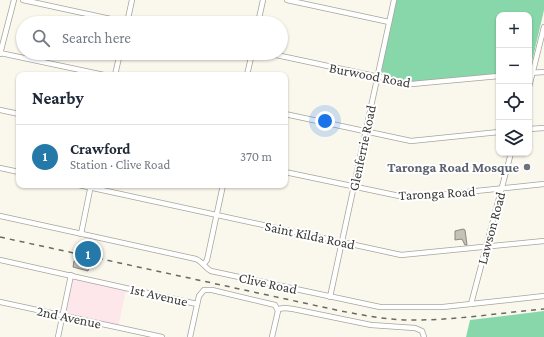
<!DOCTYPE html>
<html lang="en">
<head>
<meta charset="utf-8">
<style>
	:root { --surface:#fff; --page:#f6f6f7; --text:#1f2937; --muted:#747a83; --line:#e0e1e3; --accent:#2479a9 }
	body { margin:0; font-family:"Crimson Pro",serif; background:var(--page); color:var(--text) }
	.controls { position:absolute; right:12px; top:12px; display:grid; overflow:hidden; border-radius:8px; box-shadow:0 1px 3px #0004 }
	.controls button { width:36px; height:36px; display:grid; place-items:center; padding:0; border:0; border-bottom:1px solid var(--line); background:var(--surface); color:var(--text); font:20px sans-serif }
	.you { position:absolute; left:325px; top:121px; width:14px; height:14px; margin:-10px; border:3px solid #fff; border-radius:50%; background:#1a73e8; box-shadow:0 0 0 6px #1a73e833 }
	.badge { display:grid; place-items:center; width:26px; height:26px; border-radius:50%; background:var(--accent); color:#fff; font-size:13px; font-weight:700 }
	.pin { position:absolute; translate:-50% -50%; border:2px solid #fff; box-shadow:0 1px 4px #0006 }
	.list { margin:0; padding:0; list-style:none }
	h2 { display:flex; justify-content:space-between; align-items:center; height:52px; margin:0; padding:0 16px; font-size:17px }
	h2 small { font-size:13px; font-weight:400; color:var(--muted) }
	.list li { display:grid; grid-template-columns:26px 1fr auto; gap:12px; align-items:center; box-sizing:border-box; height:64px; padding:0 16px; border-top:1px solid var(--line) }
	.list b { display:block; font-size:15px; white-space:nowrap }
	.list p { margin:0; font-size:13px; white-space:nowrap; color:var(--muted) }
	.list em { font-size:13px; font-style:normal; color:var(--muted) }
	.icon { flex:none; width:22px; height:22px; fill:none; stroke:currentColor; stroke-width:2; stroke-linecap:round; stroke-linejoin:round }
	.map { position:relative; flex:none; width:544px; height:337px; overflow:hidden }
	.search { position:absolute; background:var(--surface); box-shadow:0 1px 3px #0004; left:16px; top:16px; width:272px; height:44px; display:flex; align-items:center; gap:10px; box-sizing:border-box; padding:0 14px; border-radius:22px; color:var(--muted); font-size:15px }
	.panel { position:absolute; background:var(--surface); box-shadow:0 1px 3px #0004; left:16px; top:72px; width:272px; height:116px; border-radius:8px }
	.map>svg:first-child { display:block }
</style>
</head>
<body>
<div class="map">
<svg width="544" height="337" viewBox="0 0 544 337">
	<rect width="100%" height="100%" fill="#faf8ed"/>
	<!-- commercial -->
	<polygon fill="#fde7eb" points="71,275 127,287 118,327 63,316"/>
	<!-- green -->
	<g fill="#88d7ab">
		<polygon points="396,0 544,0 544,10 530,70 529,70 529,15 499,15 499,74 412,82 384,76 381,70"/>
		<polygon points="544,311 544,337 466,337 470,320"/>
	</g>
	<!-- building -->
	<g fill="#c4c2b8" stroke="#8a887f">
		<polygon points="463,229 465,230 467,245 465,245 462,239 455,240 455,231"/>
		<polygon points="74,261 90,264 88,271 73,267"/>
	</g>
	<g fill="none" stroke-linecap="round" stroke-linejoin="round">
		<defs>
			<g id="street">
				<polyline points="23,0 129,23"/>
				<polyline points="287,0 389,22"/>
				<polyline points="127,23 132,0"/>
				<polyline points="258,23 263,0"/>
				<polyline points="0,53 104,75"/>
				<polyline points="267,53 412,84 499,76"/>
				<polyline points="0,54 14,0"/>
				<polyline points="529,73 544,72"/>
				<polyline points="115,75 120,53"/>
				<polyline points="247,75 252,53"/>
				<polyline points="529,87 544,27"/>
				<polyline points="0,110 19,114"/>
				<polyline points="285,114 411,141 499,132"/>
				<polyline points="529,129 544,128"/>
				<polyline points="0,168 19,172"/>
				<polyline points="285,172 404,197 418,197 544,184"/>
				<polyline points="79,185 401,255 544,241"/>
				<path d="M0 216 196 259C203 262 205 268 211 271L380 307H443L544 296"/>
				<polyline points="81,234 91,185"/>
				<polyline points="0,260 197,304"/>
				<polyline points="204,264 207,260 223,185"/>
				<polyline points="330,297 394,0"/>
				<polyline points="0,302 162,337"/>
				<polyline points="471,304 511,153"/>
				<polyline points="278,309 285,308 293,309 371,325 415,328 422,331 424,337"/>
				<polyline points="58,337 71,275"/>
				<polyline points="190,337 199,296 204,290 212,290 275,305 278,311 272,337"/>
			</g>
		</defs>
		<!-- street casing -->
		<use href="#street" stroke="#a7a59c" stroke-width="6"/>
		<!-- street -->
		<use href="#street" stroke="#fff" stroke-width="4.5"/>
		<!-- rail -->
		<path stroke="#6a6a64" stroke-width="1.5" stroke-dasharray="5 5" stroke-linecap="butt" d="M0 237 341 311C362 315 383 319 404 320 451 321 498 313 544 309"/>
	</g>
	<!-- markers -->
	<circle fill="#6b7280" stroke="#fff" stroke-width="1.5" cx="527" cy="167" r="4"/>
	<g text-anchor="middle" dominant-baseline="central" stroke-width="4" stroke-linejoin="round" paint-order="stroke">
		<!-- street labels -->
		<g font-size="14" fill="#3a3a36" stroke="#fff">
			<text transform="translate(370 75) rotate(11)">Burwood Road</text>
			<text transform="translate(362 148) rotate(-78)">Glenferrie Road</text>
			<text transform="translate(437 193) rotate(-3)">Taronga Road</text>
			<text transform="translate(491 228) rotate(-75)">Lawson Road</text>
			<text transform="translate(310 235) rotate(12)">Saint Kilda Road</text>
			<text transform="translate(268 283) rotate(12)">Clive Road</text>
			<text transform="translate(159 295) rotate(13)">1st Avenue</text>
			<text transform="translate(69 317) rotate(12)">2nd Avenue</text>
		</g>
		<!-- worship labels -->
		<g font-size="14" font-weight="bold" fill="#5b616d" stroke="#fff" text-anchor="end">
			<text x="519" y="167">Taronga Road Mosque</text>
		</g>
	</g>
</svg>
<div class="controls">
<button>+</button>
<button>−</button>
<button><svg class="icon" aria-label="locate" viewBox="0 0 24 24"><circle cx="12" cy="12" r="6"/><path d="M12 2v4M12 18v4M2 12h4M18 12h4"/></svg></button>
<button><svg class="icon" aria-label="layers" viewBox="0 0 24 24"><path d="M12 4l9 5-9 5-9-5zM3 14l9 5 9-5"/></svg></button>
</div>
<div class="you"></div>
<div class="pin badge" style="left:88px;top:254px">1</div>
<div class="search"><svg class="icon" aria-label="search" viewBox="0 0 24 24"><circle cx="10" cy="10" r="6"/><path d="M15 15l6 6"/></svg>Search here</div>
<section class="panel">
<h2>Nearby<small></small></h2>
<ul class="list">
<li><span class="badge">1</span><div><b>Crawford</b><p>Station · Clive Road</p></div><em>370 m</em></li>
</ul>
</section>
</div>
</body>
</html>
